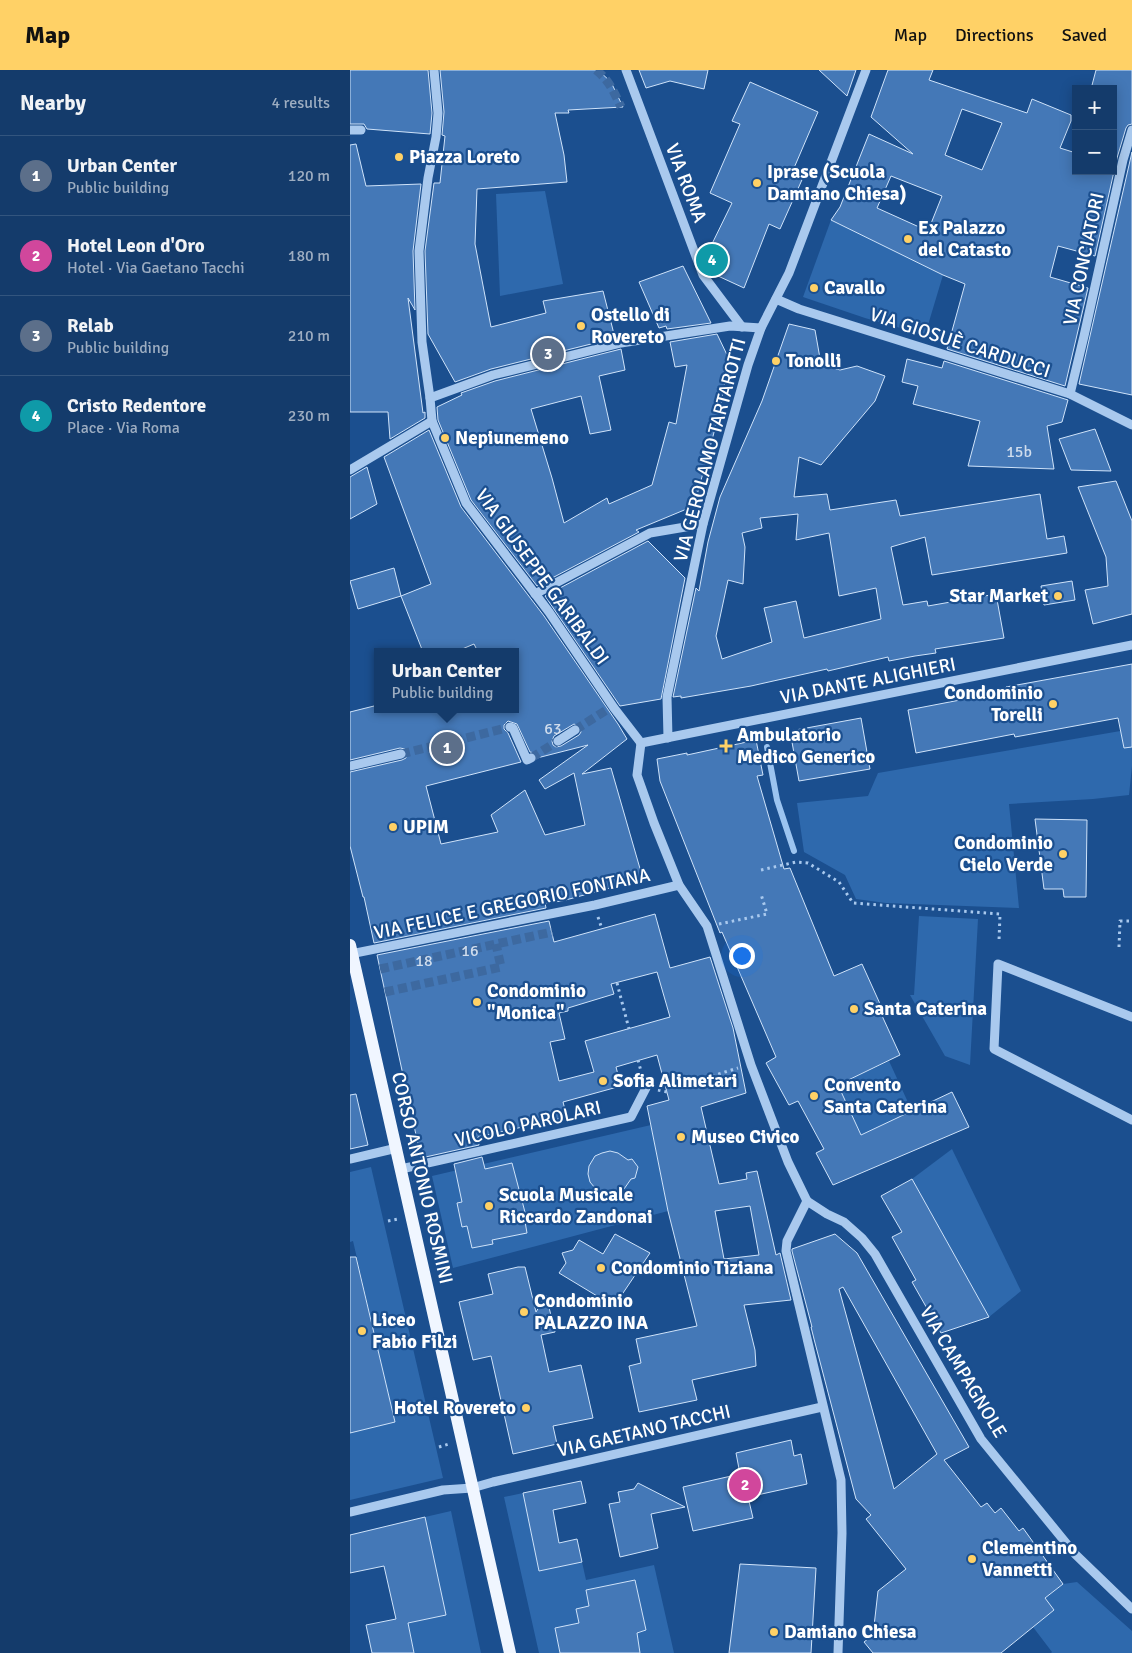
<!DOCTYPE html>
<html lang="en">
<head>
<meta charset="utf-8">
<style>
	:root { --surface:#143b6b; --page:#214673; --text:#f1f3f6; --muted:#9dadc1; --line:#33557e; --accent:#ffd166 }
	body { margin:0; font-family:Signika,sans-serif; background:var(--page); color:var(--text) }
	.controls { position:absolute; right:15px; top:15px; display:grid; overflow:hidden; border-radius:0px; box-shadow:0 2px 12px #0003 }
	.controls button { width:45px; height:45px; display:grid; place-items:center; padding:0; border:0; border-bottom:1px solid var(--line); background:var(--surface); color:var(--text); font:25px sans-serif }
	.you { position:absolute; left:391px; top:885px; width:18px; height:18px; margin:-12px; border:4px solid #fff; border-radius:50%; background:#1a73e8; box-shadow:0 0 0 8px #1a73e833 }
	.badge { display:grid; place-items:center; width:32px; height:32px; border-radius:50%; background:var(--accent); color:#fff; font-size:16px; font-weight:700 }
	.pin { position:absolute; translate:-50% -50%; border:2px solid #fff; box-shadow:0 1px 5px #0006 }
	.popup { position:absolute; left:24px; top:578px; width:145px; height:65px; box-sizing:border-box; display:grid; place-content:center; border-radius:0px; background:var(--surface); filter:drop-shadow(0 1px 4px #0005); font-size:16px; white-space:nowrap; color:var(--muted) }
	.popup b { font-size:19px; color:var(--text) }
	.popup::after { content:''; position:absolute; left:50%; top:100%; margin-left:-10px; border:10px solid transparent; border-top-color:var(--surface) }
	.list { margin:0; padding:0; list-style:none }
	h2 { display:flex; justify-content:space-between; align-items:center; height:65px; margin:0; padding:0 20px; font-size:21px }
	h2 small { font-size:16px; font-weight:400; color:var(--muted) }
	.list li { display:grid; grid-template-columns:32px 1fr auto; gap:15px; align-items:center; box-sizing:border-box; height:80px; padding:0 20px; border-top:1px solid var(--line) }
	.list b { display:block; font-size:19px; white-space:nowrap }
	.list p { margin:0; font-size:16px; white-space:nowrap; color:var(--muted) }
	.list em { font-size:16px; font-style:normal; color:var(--muted) }
	.map { position:relative; flex:none; width:782px; height:1583px; overflow:hidden }
	header { display:flex; align-items:center; gap:30px; box-sizing:border-box; height:70px; padding:0 25px; background:var(--accent); color:#111 }
	header strong { font-size:24px }
	nav { display:flex; gap:28px; margin-inline-start:auto; font-size:18px }
	main { display:flex }
	aside { flex:1; background:var(--surface) }
	.map>svg:first-child { display:block }
</style>
</head>
<body>
<header>
<strong>Map</strong>
<nav><a>Map</a><a>Directions</a><a>Saved</a></nav>
</header>
<main>
<aside>
<h2>Nearby<small>4 results</small></h2>
<ul class="list">
<li><span class="badge" style="background:#5c6f8a">1</span><div><b>Urban Center</b><p>Public building</p></div><em>120 m</em></li>
<li><span class="badge" style="background:#d1479c">2</span><div><b>Hotel Leon d'Oro</b><p>Hotel · Via Gaetano Tacchi</p></div><em>180 m</em></li>
<li><span class="badge" style="background:#5c6f8a">3</span><div><b>Relab</b><p>Public building</p></div><em>210 m</em></li>
<li><span class="badge" style="background:#0f9aa8">4</span><div><b>Cristo Redentore</b><p>Place · Via Roma</p></div><em>230 m</em></li>
</ul>
</aside>
<div class="map">
<svg width="782" height="1583" viewBox="0 0 782 1583">
	<rect width="100%" height="100%" fill="#1b4f8f"/>
	<!-- green -->
	<g fill="#2e69ad">
		<polygon points="195,121 213,214 150,226 146,124"/>
		<polygon points="481,150 593,205 575,265 515,248 453,227"/>
		<polygon points="782,659 782,696 779,725 743,729 659,734 669,838 536,833 506,829 495,805 454,782 447,733 518,726 528,703"/>
		<polygon points="569,846 628,849 620,995 595,986 560,925 564,925"/>
		<polygon points="539,991 562,1041 511,1065 488,1015"/>
		<polygon points="301,1055 318,1141 103,1198 82,1106"/>
		<polygon points="602,1079 671,1221 639,1247 562,1109"/>
		<polygon points="21,1097 93,1408 0,1430 0,1363 45,1352 3,1171 0,1172 0,1102"/>
		<polygon points="173,1423 189,1501 232,1492 236,1510 304,1495 324,1583 290,1583 266,1579 251,1570 296,1560 285,1510 236,1520 239,1536 229,1553 205,1558 210,1583 189,1583 154,1427"/>
		<polygon points="101,1441 131,1583 64,1583 61,1568 53,1569 39,1557 96,1545 75,1447"/>
		<polygon points="727,1512 782,1561 782,1583 701,1583 702,1582 683,1557 704,1540 695,1528 713,1514"/>
	</g>
	<g fill="none" stroke-linecap="round" stroke-linejoin="round">
		<!-- stream -->
		<polyline stroke="#9cc4f0" stroke-width="6" points="417,677 427,730 444,781"/>
	</g>
	<!-- building -->
	<g fill="#4478b7" stroke="#cfe3fa" fill-rule="evenodd">
		<polygon points="0,0 78,0 82,43 80,64 17,59 14,54 0,54"/>
		<polygon points="90,0 248,0 261,12 273,37 218,40 219,43 205,43 214,85 217,112 127,119 125,174 141,257 196,243 193,231 253,221 265,268 141,299 105,312 78,264 75,181 84,113 90,113 95,66 92,65 94,42"/>
		<polygon points="289,0 358,0 354,19 320,11 296,18"/>
		<polygon points="469,0 506,0 497,26"/>
		<path d="M538 0H583L579 10 677 43 682 29 721 45V51L710 78 726 83V101H763V19H741L746 0H782V54L778 55 776 58 767 88 745 186 708 176 700 207 738 218 715 316 597 279 615 214 593 205 481 150 490 137 519 64 563 84 521 47ZM612 39 652 53 632 100 595 85ZM541 106 592 126 578 161 527 138Z"/>
		<polygon points="400,12 468,42 444,98 455,103 430,159 419,154 394,218 368,206 358,182 382,133 360,123 390,54 382,51"/>
		<polygon points="6,74 16,116 71,114 63,181 65,240 58,228 73,343 75,342 75,348 40,369 38,342 0,342 0,75"/>
		<polygon points="782,82 782,325 729,314"/>
		<polygon points="333,196 361,253 317,259 316,256 309,258 289,212"/>
		<path d="M439 254 465 260 471 294 490 300 507 296 535 306 525 331 471 395 449 387 444 427 477 424 480 440 546 430 550 446 690 424 697 469 714 466 717 483 582 505 575 467 541 477 553 535 577 531 578 536 646 524 654 568 585 579 586 583 565 586 539 591 538 587 478 601 477 599 401 616 331 628V626L323 627 346 518 349 521 358 472 370 427 412 331ZM448 444 446 470 479 463 489 526 526 518 531 549 454 568 446 531 414 538 422 572 372 589 366 566 378 510 393 514 395 477 392 463 412 458 410 448Z"/>
		<polygon points="367,264 379,289 369,344 344,436 286,460 289,462 187,516 121,430 88,350 87,337 112,325 111,323 145,311 271,279 275,300 249,306 261,360 240,364 231,326 181,339 202,408 214,453 257,428 259,434 302,415 319,352 326,354 337,295 325,297 320,272"/>
		<polygon points="557,289 592,298 594,291 718,330 712,352 697,356 704,399 618,396 630,351 563,334 568,316 552,312"/>
		<polygon points="745,359 761,401 721,400 709,369"/>
		<path d="M79 360 111 437 194 546 268 654 277 669 232 704 261 698 293 809 212 831 195 833 196 838 24 873 14 827H13L0 776V702L52 690 56 688 57 683 55 679 50 678 0 690V642L28 635V639H166V582H128L124 574 105 582H73L51 526 81 514 34 387ZM158 651 167 654 180 682 185 683 187 688 238 675 189 710 195 719 224 703 235 755 195 765 175 720 141 745 148 762 91 774 76 716 171 692 158 663 154 659V655ZM224 654 230 657 231 662 229 665 211 676 206 677 203 675 202 671 204 666Z"/>
		<polygon points="17,397 27,434 0,449 0,407"/>
		<polygon points="766,411 782,451 782,544 743,554 735,520 758,516 756,487 728,417"/>
		<polygon points="298,471 335,508 311,629 270,636 195,526"/>
		<polygon points="44,498 51,526 8,539 0,511"/>
		<polygon points="722,511 725,530 694,535 691,516"/>
		<polygon points="782,594 782,677 774,678 768,648 665,667 664,664 566,683 558,640 657,621 656,617"/>
		<polygon points="511,648 520,699 449,711 440,661"/>
		<polygon points="406,670 413,705 407,706 434,799 440,798 484,906 512,894 531,936 528,937 550,985 488,1015 511,1065 602,1022 619,1057 483,1115 466,1083 474,1079 448,1031 439,1035 416,993 426,987 372,862 370,863 310,711 307,689 337,683 337,685"/>
		<polygon points="685,749 737,750 736,827 714,827 713,819 694,819"/>
		<path d="M305 844 320 898 360 887 383 958 396 1023 351 1037 369 1114 397 1109 396 1103 407 1101 426 1185 430 1183 441 1230 394 1235 405 1280 406 1296 342 1310 347 1330 289 1342 279 1296 291 1293 286 1269 347 1256 318 1141 297 1036 319 1030 307 985 266 997 271 1016 213 1032 217 1047 128 1067 129 1075 71 1088 27 885 199 851 204 872ZM307 902 320 947 235 971 244 1002 209 1011 200 972 215 969 209 943 218 941V938L264 924 261 914ZM400 1136 409 1185 374 1189 365 1141Z"/>
		<polygon points="6,1024 18,1075 0,1079 0,1025"/>
		<polygon points="260,1081 268,1083 278,1090 282,1089 288,1097 285,1108 281,1109 274,1119 267,1123 259,1124 252,1123 245,1118 240,1112 238,1104 239,1096 245,1086 252,1083"/>
		<polygon points="132,1087 135,1099 162,1093 176,1146 174,1146 177,1163 142,1170 143,1174 122,1178 117,1156 112,1157 107,1133 112,1132 104,1094"/>
		<polygon points="562,1109 639,1247 591,1263 562,1212 566,1210 542,1167 552,1162 531,1126"/>
		<polygon points="265,1164 300,1183 269,1229 257,1232 209,1203 216,1193 212,1183 223,1180 229,1170 253,1184"/>
		<path d="M485 1164 507 1183 619 1377 594 1390 631 1437 637 1433 645 1443 651 1438 669 1461 673 1458 713 1514 695 1528 704 1540 651 1583H523L514 1572 523 1565 528 1521 556 1499 516 1449 521 1445 506 1429 464 1269 461 1257H462L442 1181V1179ZM493 1217 587 1384 544 1419 489 1219Z"/>
		<polygon points="0,1187 6,1187 45,1352 0,1363"/>
		<polygon points="168,1197 175,1197 186,1242 196,1225 205,1262 191,1265 199,1302 231,1295 243,1348 203,1356 207,1374 163,1384 141,1286 123,1290 109,1232 143,1224 138,1204"/>
		<polygon points="441,1370 444,1386 451,1384 457,1414 398,1427 403,1448 343,1461 333,1417 390,1404 386,1383"/>
		<polygon points="231,1411 236,1433 203,1440 209,1473 227,1469 232,1492 189,1501 173,1423"/>
		<polygon points="288,1413 335,1437 301,1444 308,1478 270,1487 259,1434 270,1432 268,1422 284,1419"/>
		<polygon points="75,1447 96,1545 58,1553 64,1583 22,1583 16,1555 46,1549 34,1496 0,1503 0,1465"/>
		<polygon points="390,1494 466,1498 461,1583 379,1583"/>
		<polygon points="285,1510 296,1560 287,1563 290,1583 210,1583 205,1558 229,1553 226,1539 239,1536 236,1520"/>
	</g>
	<g fill="none" stroke-linecap="round" stroke-linejoin="round">
		<!-- minor-tunnel -->
		<g stroke="#3d69a0" stroke-width="9" stroke-dasharray="9 4.5" stroke-linecap="butt">
			<path d="M246 0C259 10 264 22 271 37"/>
			<polyline points="225,660 258,639"/>
			<polyline points="51,684 160,657"/>
			<polyline points="181,688 208,671"/>
			<polyline points="30,899 202,862"/>
			<polyline points="35,922 151,897 146,874"/>
		</g>
		<!-- path -->
		<g stroke="#a9c9ee" stroke-width="3" stroke-dasharray="2.5 4" stroke-linecap="butt">
			<polyline points="411,800 446,792 458,793 489,812 503,833 650,844 649,871"/>
			<polyline points="248,847 252,859"/>
			<polyline points="369,854 417,844 411,824"/>
			<polyline points="769,877 770,851 782,851"/>
			<polyline points="267,913 279,959"/>
			<polyline points="288,990 292,1005"/>
			<polyline points="362,1006 388,998"/>
			<polyline points="308,1020 317,1022"/>
			<polyline points="38,1151 48,1149"/>
			<polyline points="89,1377 99,1374"/>
		</g>
		<!-- minor -->
		<g stroke="#a9c9ee" stroke-width="9">
			<polyline points="84,0 88,43 86,67 78,108 69,181 72,272 80,328 82,351 116,433 199,542 264,638 291,673"/>
			<polyline points="276,0 353,205 392,257"/>
			<polyline points="0,60 11,60"/>
			<polyline points="426,229 449,239 720,324 782,355"/>
			<polyline points="720,324 734,266 773,90 782,60"/>
			<polyline points="80,328 143,305 271,273 380,256 411,258"/>
			<polyline points="0,400 82,351"/>
			<polyline points="185,524 300,463 353,454"/>
			<polyline points="160,657 163,658 177,690 181,688"/>
			<polyline points="318,668 317,627 353,454 398,295 411,258 439,203 516,0"/>
			<polyline points="208,671 225,660"/>
			<polyline points="291,673 782,575"/>
			<polyline points="291,673 287,705 304,753 329,815 357,856 401,995 438,1092 457,1131"/>
			<polyline points="0,696 51,684"/>
			<polyline points="0,884 245,835 329,815"/>
			<polyline points="782,947 648,894 644,979 782,1050"/>
			<polyline points="0,1089 47,1078"/>
			<polyline points="51,1099 281,1047 296,1018"/>
			<polyline points="457,1131 477,1144 494,1152 512,1168 525,1184 631,1369 725,1484 782,1539"/>
			<polyline points="457,1131 437,1171 436,1181 491,1410 492,1463 488,1583"/>
			<polyline points="0,1442 93,1420 122,1418 143,1412 472,1337"/>
		</g>
		<!-- major -->
		<polyline stroke="#f0f6ff" stroke-width="12" points="0,875 160,1583"/>
	</g>
	<!-- markers -->
	<g fill="#ffd166" stroke="#1b4f8f" stroke-width="2">
		<circle cx="49" cy="87" r="5"/>
		<circle cx="407" cy="113" r="5"/>
		<circle cx="558" cy="169" r="5"/>
		<circle cx="464" cy="218" r="5"/>
		<circle cx="231" cy="256" r="5"/>
		<circle cx="426" cy="291" r="5"/>
		<circle cx="95" cy="368" r="5"/>
		<circle cx="708" cy="526" r="5"/>
		<circle cx="703" cy="634" r="5"/>
		<path d="M373.5 668.5h5v5h5v5h-5v5h-5v-5h-5v-5h5z"/>
		<circle cx="43" cy="757" r="5"/>
		<circle cx="713" cy="784" r="5"/>
		<circle cx="127" cy="932" r="5"/>
		<circle cx="504" cy="939" r="5"/>
		<circle cx="253" cy="1011" r="5"/>
		<circle cx="464" cy="1026" r="5"/>
		<circle cx="331" cy="1067" r="5"/>
		<circle cx="139" cy="1136" r="5"/>
		<circle cx="251" cy="1198" r="5"/>
		<circle cx="174" cy="1242" r="5"/>
		<circle cx="12" cy="1261" r="5"/>
		<circle cx="176" cy="1338" r="5"/>
		<circle cx="622" cy="1489" r="5"/>
		<circle cx="424" cy="1562" r="5"/>
	</g>
	<g text-anchor="middle" dominant-baseline="central" stroke-width="4.5" stroke-linejoin="round" paint-order="stroke">
		<!-- number labels -->
		<g font-size="16" fill="#d0dded">
			<text x="669" y="382">15b</text>
			<text x="203" y="659">63</text>
			<text x="120" y="881">16</text>
			<text x="74" y="891">18</text>
		</g>
		<!-- poi labels -->
		<g font-size="19" font-weight="bold" fill="#fff" stroke="#1b4f8f" text-anchor="start">
			<text x="59" y="87">Piazza Loreto</text>
			<text x="417" y="102">Iprase (Scuola<tspan x="417" dy="22">Damiano Chiesa)</tspan></text>
			<text x="568" y="158">Ex Palazzo<tspan x="568" dy="22">del Catasto</tspan></text>
			<text x="474" y="218">Cavallo</text>
			<text x="241" y="245">Ostello di<tspan x="241" dy="22">Rovereto</tspan></text>
			<text x="436" y="291">Tonolli</text>
			<text x="105" y="368">Nepiunemeno</text>
			<text x="698" y="526" text-anchor="end">Star Market</text>
			<text x="693" y="623" text-anchor="end">Condominio<tspan x="693" dy="22">Torelli</tspan></text>
			<text x="387" y="665">Ambulatorio<tspan x="387" dy="22">Medico Generico</tspan></text>
			<text x="53" y="757">UPIM</text>
			<text x="703" y="773" text-anchor="end">Condominio<tspan x="703" dy="22">Cielo Verde</tspan></text>
			<text x="137" y="921">Condominio<tspan x="137" dy="22">"Monica"</tspan></text>
			<text x="514" y="939">Santa Caterina</text>
			<text x="263" y="1011">Sofia Alimetari</text>
			<text x="474" y="1015">Convento<tspan x="474" dy="22">Santa Caterina</tspan></text>
			<text x="341" y="1067">Museo Civico</text>
			<text x="149" y="1125">Scuola Musicale<tspan x="149" dy="22">Riccardo Zandonai</tspan></text>
			<text x="261" y="1198">Condominio Tiziana</text>
			<text x="184" y="1231">Condominio<tspan x="184" dy="22">PALAZZO INA</tspan></text>
			<text x="22" y="1250">Liceo<tspan x="22" dy="22">Fabio Filzi</tspan></text>
			<text x="166" y="1338" text-anchor="end">Hotel Rovereto</text>
			<text x="632" y="1478">Clementino<tspan x="632" dy="22">Vannetti</tspan></text>
			<text x="434" y="1562">Damiano Chiesa</text>
		</g>
		<!-- street labels -->
		<g font-size="19" fill="#fff" stroke="#1b4f8f">
			<text transform="translate(336 113) rotate(69)">VIA ROMA</text>
			<text transform="translate(734 189) rotate(-78)">VIA CONCIATORI</text>
			<text transform="translate(610 273) rotate(18)">VIA GIOSUÈ CARDUCCI</text>
			<text transform="translate(360 380) rotate(-75)">VIA GEROLAMO TARTAROTTI</text>
			<text transform="translate(192 507) rotate(54)">VIA GIUSEPPE GARIBALDI</text>
			<text transform="translate(518 611) rotate(-11)">VIA DANTE ALIGHIERI</text>
			<text transform="translate(162 834) rotate(-12)">VIA FELICE E GREGORIO FONTANA</text>
			<text transform="translate(178 1054) rotate(-13)">VICOLO PAROLARI</text>
			<text transform="translate(72 1108) rotate(77)">CORSO ANTONIO ROSMINI</text>
			<text transform="translate(613 1302) rotate(59)">VIA CAMPAGNOLE</text>
			<text transform="translate(294 1361) rotate(-13)">VIA GAETANO TACCHI</text>
		</g>
	</g>
</svg>
<div class="controls">
<button>+</button>
<button>−</button>
</div>
<div class="you"></div>
<div class="pin badge" style="left:97px;top:678px;background:#5c6f8a">1</div>
<div class="popup"><b>Urban Center</b>Public building</div>
<div class="pin badge" style="left:395px;top:1415px;background:#d1479c">2</div>
<div class="pin badge" style="left:198px;top:284px;background:#5c6f8a">3</div>
<div class="pin badge" style="left:362px;top:190px;background:#0f9aa8">4</div>
</div>
</main>
</body>
</html>
